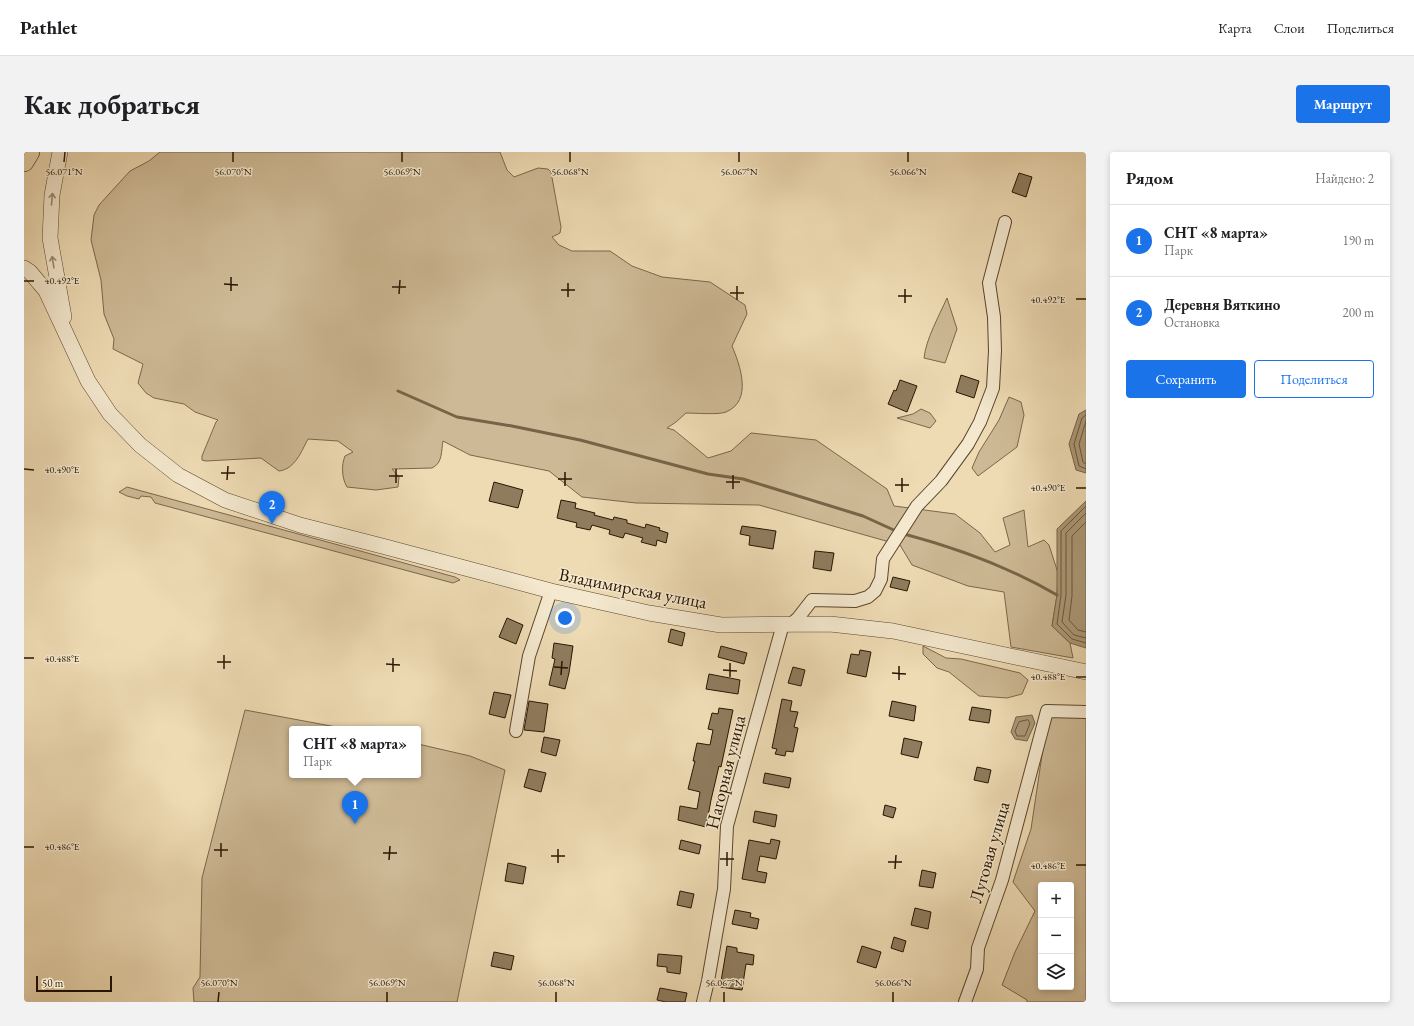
<!DOCTYPE html>
<html lang="ru">
<head>
<meta charset="utf-8">
<style>
	:root { --surface:#fff; --page:#f2f2f2; --text:#202124; --muted:#757577; --line:#e0e0e0; --accent:#1a73e8 }
	body { margin:0; font-family:"EB Garamond",serif; background:var(--page); color:var(--text) }
	.controls { position:absolute; right:12px; bottom:12px; display:grid; overflow:hidden; border-radius:4px; box-shadow:0 2px 6px #0003 }
	.controls button { width:36px; height:36px; display:grid; place-items:center; padding:0; border:0; border-bottom:1px solid var(--line); background:var(--surface); color:var(--text); font:20px sans-serif }
	.scale { position:absolute; left:12px; bottom:10px; width:76px; box-sizing:border-box; padding-left:4px; border:2px solid #291500; border-top:0; font-size:11px; line-height:14px; white-space:nowrap; color:#291500; -webkit-text-stroke:3px #f4e8ce; paint-order:stroke }
	.you { position:absolute; left:541px; top:466px; width:14px; height:14px; margin:-10px; border:3px solid #fff; border-radius:50%; background:#1a73e8; box-shadow:0 0 0 6px #1a73e833 }
	.badge { display:grid; place-items:center; width:26px; height:26px; border-radius:50%; background:var(--accent); color:#fff; font-size:13px; font-weight:700 }
	.pin { position:absolute; translate:-50% -33px; filter:drop-shadow(0 1px 2px #0008) }
	.pin::after { content:''; position:absolute; top:21px; width:14px; height:12px; background:inherit; clip-path:polygon(0 0,100% 0,50% 100%) }
	.popup { position:absolute; left:265px; top:574px; width:132px; height:52px; box-sizing:border-box; display:grid; place-content:center; border-radius:4px; background:var(--surface); filter:drop-shadow(0 1px 3px #0005); font-size:13px; white-space:nowrap; color:var(--muted) }
	.popup b { font-size:15px; color:var(--text) }
	.popup::after { content:''; position:absolute; left:50%; top:100%; margin-left:-8px; border:8px solid transparent; border-top-color:var(--surface) }
	.list { margin:0; padding:0; list-style:none }
	h2 { display:flex; justify-content:space-between; align-items:center; height:52px; margin:0; padding:0 16px; font-size:17px }
	h2 small { font-size:13px; font-weight:400; color:var(--muted) }
	.list li { display:grid; grid-template-columns:26px 1fr auto; gap:12px; align-items:center; box-sizing:border-box; height:72px; padding:0 16px; border-top:1px solid var(--line) }
	.list b { display:block; font-size:15px; white-space:nowrap }
	.list p { margin:0; font-size:13px; white-space:nowrap; color:var(--muted) }
	.list em { font-size:13px; font-style:normal; color:var(--muted) }
	.actions { display:flex; gap:8px; padding:12px 16px }
	.actions a { flex:1; padding:9px 0; border:1px solid var(--accent); border-radius:4px; text-align:center; font-size:14px; color:var(--accent) }
	.actions .main { background:var(--accent); color:#fff }
	.icon { flex:none; width:22px; height:22px; fill:none; stroke:currentColor; stroke-width:2; stroke-linecap:round; stroke-linejoin:round }
	.map { position:relative; flex:none; width:1062px; height:850px; overflow:hidden; border-radius:4px }
	header { display:flex; align-items:center; gap:24px; box-sizing:border-box; height:56px; padding:0 20px; background:var(--surface); border-bottom:1px solid var(--line) }
	header strong { font-size:19px }
	nav { display:flex; gap:22px; margin-inline-start:auto; font-size:14px }
	.intro { display:flex; align-items:center; justify-content:space-between; box-sizing:border-box; height:96px; padding:0 24px }
	h1 { margin:0; font-size:28px }
	.button { padding:10px 18px; border-radius:4px; background:var(--accent); color:#fff; font-size:14px; font-weight:700 }
	main { display:flex; gap:24px; padding:0 24px }
	aside { flex:1; background:var(--surface); border-radius:4px; box-shadow:0 2px 6px #0003 }
	.map>svg:first-child { display:block }
</style>
</head>
<body>
<header>
<strong>Pathlet</strong>
<nav><a>Карта</a><a>Слои</a><a>Поделиться</a></nav>
</header>
<div class="intro"><h1>Как добраться</h1><a class="button">Маршрут</a></div>
<main>
<div class="map">
<svg width="1062" height="850" viewBox="0 0 1062 850">
	<rect width="100%" height="100%" fill="#eedbb4"/>
	<filter id="stains"><feTurbulence type="fractalNoise" baseFrequency=".005" numOctaves="4"/><feColorMatrix values="0 0 0 0 .2 0 0 0 0 .09 0 0 0 0 .02 0 0 0 .5 -.17"/></filter>
	<radialGradient id="worn" r=".72"><stop offset=".6" stop-color="#630" stop-opacity="0"/><stop offset="1" stop-color="#630" stop-opacity=".3"/></radialGradient>
	<!-- green -->
	<g fill="#cdb995" stroke="#7b674a" fill-rule="evenodd">
		<path d="M136 0H476L483 18 490 25 514 16 524 17 527 20 537 75 536 81 528 85 535 93 548 99H586L608 114 638 125 686 130 721 153 723 162 708 194C716 213 729 249 702 260 695 263 671 261 662 261L652 270 643 276 650 278 684 306 707 299 727 281 792 288 863 337 870 354 931 362 956 381 971 400 986 393 979 366 1000 358 1004 395 1020 388 1025 393 1034 421 1033 443 1028 474 1046 491 1049 506 987 495 980 440 944 434 888 413 876 393 735 353 612 351 558 345 525 319 446 303 419 289C417 299 419 311 408 316L368 317 375 325 374 335 352 338 323 335C318 327 317 313 321 304L329 300 314 289 284 287C277 300 271 317 255 319L237 306 182 309 178 308V304L192 270 194 268 171 260 160 252 130 246 122 241 114 231 119 212 89 197 90 187 80 162 77 128 67 88 70 63 75 53 106 19 125 9Z"/>
		<path d="M923 146 933 177 921 211 900 206C902 187 915 164 923 146Z"/>
		<polygon points="985,245 997,250 1000,263 993,295 954,324 948,316 955,300 975,268"/>
		<polygon points="897,257 906,261 912,269 906,276 873,266 889,262"/>
		<polygon points="103,335 431,425 436,428 429,431 131,351 127,345 117,344 115,347 103,344 95,340"/>
		<polygon points="899,494 922,506 937,507 996,521 1004,528 998,542 983,546 955,544 925,520 913,516 899,502"/>
		<polygon points="221,558 323,577 268,577 268,623 394,623 394,592 446,604 481,618 433,850 170,850 169,836 176,825 178,726"/>
		<path d="M1024 563 1062 566V850H1003V848L978 833 991 800 1011 759 989 730 1007 677ZM1017 733H1047V835H1017Z"/>
	</g>
	<!-- water -->
	<g fill="#ab9877" stroke="#776447">
		<polygon points="1062,258 1062,321 1052,318 1045,292 1055,262"/>
		<polygon points="1062,349 1062,496 1046,491 1028,474 1033,443 1033,377"/>
		<polygon points="1008,563 1011,571 1003,589 991,587 987,580 992,565"/>
	</g>
	<g fill="none" stroke-linecap="round" stroke-linejoin="round">
		<!-- shore -->
		<g stroke="#6a563c" stroke-width="1">
			<polyline points="1062,263 1058,266 1050,292 1055,314 1062,317"/>
			<polyline points="1062,269 1055,292 1059,310 1062,312"/>
			<polyline points="1062,354 1037,379 1037,443 1033,472 1048,487 1062,491"/>
			<polyline points="1062,361 1042,381 1042,443 1038,470 1050,483 1062,486"/>
			<polyline points="1062,370 1048,384 1048,444 1045,468 1054,478 1062,480"/>
			<polygon points="1004,568 1006,571 1001,584 993,584 991,579 995,570"/>
		</g>
		<!-- stream -->
		<g stroke="#776447" stroke-width="3">
			<polyline points="374,239 433,265 488,274 556,288 684,322 719,327 839,364 872,379"/>
			<path d="M880 382C933 396 985 415 1033 443"/>
		</g>
	</g>
	<!-- building -->
	<g fill="#8f7c5e" stroke="#291500">
		<polygon points="995,21 1008,25 1002,45 988,40"/>
		<polygon points="937,223 955,229 950,246 932,240"/>
		<polygon points="876,228 893,234 883,260 864,252 870,238 872,239"/>
		<polygon points="470,330 499,338 494,356 465,349"/>
		<polygon points="537,348 552,351 551,356 571,361 570,363 589,368 590,365 603,368 603,371 621,376 622,372 636,376 635,378 644,381 642,391 633,388 632,394 617,390 619,386 601,381 599,386 585,382 586,378 568,373 566,378 552,375 553,371 533,366"/>
		<polygon points="718,374 752,379 749,397 725,393 726,384 716,382"/>
		<polygon points="791,399 810,401 807,419 789,416"/>
		<polygon points="869,425 886,429 883,439 866,435"/>
		<polygon points="483,466 499,473 492,492 475,485"/>
		<polygon points="647,477 661,481 658,494 644,490"/>
		<polygon points="530,491 549,494 545,521 541,537 525,533 531,507 528,506"/>
		<polygon points="697,494 723,501 720,512 694,505"/>
		<polygon points="836,498 847,500 842,525 823,521 827,502 835,503"/>
		<polygon points="769,515 781,518 777,534 764,531"/>
		<polygon points="685,522 716,528 714,542 682,537"/>
		<polygon points="470,540 487,543 481,566 465,562"/>
		<polygon points="758,547 768,549 766,559 774,560 770,575 774,576 769,600 762,599 761,604 751,602 753,597 748,596"/>
		<polygon points="505,549 524,552 520,580 500,578"/>
		<polygon points="868,549 892,554 890,569 865,564"/>
		<polygon points="948,555 967,558 965,571 945,568"/>
		<polygon points="695,556 709,558 697,615 695,614 687,648 682,675 654,668 656,654 673,657 676,640 664,637 671,609 669,609 673,591 686,593 689,578 684,577 688,561 694,562"/>
		<polygon points="520,585 536,588 532,604 517,600"/>
		<polygon points="880,586 898,590 894,606 877,602"/>
		<polygon points="953,615 967,618 964,631 950,628"/>
		<polygon points="505,617 522,621 517,640 500,635"/>
		<polygon points="741,621 767,626 765,636 739,631"/>
		<polygon points="861,653 872,656 869,666 859,663"/>
		<polygon points="731,659 753,663 751,675 729,670"/>
		<polygon points="747,687 756,689 752,707 736,704 733,719 743,721 741,731 718,727 725,688 746,692"/>
		<polygon points="657,688 677,693 675,702 655,697"/>
		<polygon points="484,711 502,715 499,732 481,729"/>
		<polygon points="898,718 912,721 909,736 895,734"/>
		<polygon points="656,739 670,742 667,756 653,753"/>
		<polygon points="891,756 907,760 904,777 887,773"/>
		<polygon points="711,758 727,761 726,765 735,767 733,777 708,772"/>
		<polygon points="870,785 882,789 879,800 867,796"/>
		<polygon points="703,794 713,796 713,800 730,803 729,813 722,812 718,838 696,835"/>
		<polygon points="838,794 857,800 852,816 833,810"/>
		<polygon points="470,800 490,804 487,818 467,814"/>
		<polygon points="634,802 658,804 656,822 643,820 643,815 633,814"/>
		<polygon points="636,836 663,841 661,850 642,850 633,848"/>
	</g>
	<g fill="none" stroke-linecap="round" stroke-linejoin="round">
		<defs>
			<g id="minor">
				<polyline points="767,472 774,466 788,448 831,449 844,445 851,439 857,427 859,407 893,354 917,329 944,292 956,270 969,236 971,199 970,165 965,131 981,70"/>
				<polyline points="492,579 505,504 527,439"/>
				<polyline points="679,850 684,829 700,737 703,674 759,472"/>
				<polyline points="941,850 953,817 954,796 978,728 1023,559 1062,560"/>
			</g>
			<g id="tertiary">
				<polyline points="36,0 28,43 26,86 40,165"/>
				<polyline points="0,116 6,120 22,139 64,229 86,262 116,293 154,323 201,348 276,373 358,394 527,439 625,461 697,473 806,472 869,479 1062,520"/>
			</g>
			<polyline id="primary" points="0,10 6,0"/>
		</defs>
		<!-- minor casing -->
		<use href="#minor" stroke="#5a462d" stroke-width="14"/>
		<!-- tertiary casing -->
		<use href="#tertiary" stroke="#5a462d" stroke-width="16"/>
		<!-- primary casing -->
		<use href="#primary" stroke="#291500" stroke-width="20"/>
		<!-- minor -->
		<use href="#minor" stroke="#f4e8ce" stroke-width="12"/>
		<!-- tertiary -->
		<use href="#tertiary" stroke="#f4e8ce" stroke-width="15"/>
		<!-- primary -->
		<use href="#primary" stroke="#eedbb4" stroke-width="19"/>
	</g>
	<!-- one-way arrows -->
	<defs><path id="oneway-shaft" d="M-6 0H5M1.5-3L5.5 0L1.5 3" fill="none" stroke-width="1.6" stroke-linecap="round" stroke-linejoin="round"/></defs>
	<g stroke="#998971">
		<use href="#oneway-shaft" transform="translate(28 47) rotate(-85)"/>
		<use href="#oneway-shaft" transform="translate(29 110) rotate(-99)"/>
	</g>
	<!-- ticks -->
	<path fill="none" stroke="#291500" stroke-width="1.5" d="M40 10 41 0M209 10V0M378 10V0M546 10V0M715 10V0M884 10V0M0 129H10M200 132 214 133M368 135H382M537 138H551M207 139V125M706 141H720M375 142 376 128M874 144H888M544 145V131M1052 147H1062M713 148V134M881 151V137M0 317 10 318M197 321H211M365 324H379M534 327H548M203 328 204 314M702 330H716M372 331V317M871 333H885M541 334V320M1052 336H1062M709 337V323M878 340V326M0 506H10M193 510H207M362 512 376 513M530 515 544 516M200 517V503M699 518 713 519M369 520V506M868 521 882 522M537 523 538 509M706 525V511M1052 525H1062M875 528V514M0 695H10M190 698H204M359 701H373M527 704H541M197 705V691M696 707H710M365 708 366 694M864 710H878M534 711V697M1052 713H1062M703 714V700M871 717 872 703M194 850 195 840M363 850V840M532 850V840M700 850V840M869 850V840"/>
	<g text-anchor="middle" dominant-baseline="central" stroke-width="3" stroke-linejoin="round" paint-order="stroke">
		<!-- street labels -->
		<g font-size="18" fill="#291500" stroke="#f4e8ce">
			<text transform="translate(609 436) rotate(11)">Владимирская улица</text>
			<text transform="translate(701 620) rotate(-76)">Нагорная улица</text>
			<text transform="translate(965 700) rotate(-74)">Луговая улица</text>
		</g>
	</g>
	<g font-size="10" text-anchor="middle" fill="#291500" stroke="#f4e8ce" stroke-width="3" stroke-linejoin="round" paint-order="stroke">
		<text x="40" y="23">56.071°N</text>
		<text x="209" y="23">56.070°N</text>
		<text x="378" y="23">56.069°N</text>
		<text x="546" y="23">56.068°N</text>
		<text x="715" y="23">56.067°N</text>
		<text x="884" y="23">56.066°N</text>
		<text x="38" y="132">40.492°E</text>
		<text x="1024" y="151">40.492°E</text>
		<text x="38" y="321">40.490°E</text>
		<text x="1024" y="339">40.490°E</text>
		<text x="38" y="510">40.488°E</text>
		<text x="1024" y="528">40.488°E</text>
		<text x="38" y="698">40.486°E</text>
		<text x="1024" y="717">40.486°E</text>
		<text x="195" y="834">56.070°N</text>
		<text x="363" y="834">56.069°N</text>
		<text x="532" y="834">56.068°N</text>
		<text x="700" y="834">56.067°N</text>
		<text x="869" y="834">56.066°N</text>
	</g>
	<rect width="100%" height="100%" filter="url(#stains)"/>
	<rect width="100%" height="100%" fill="url(#worn)"/>
</svg>
<div class="controls">
<button>+</button>
<button>−</button>
<button><svg class="icon" aria-label="layers" viewBox="0 0 24 24"><path d="M12 4l9 5-9 5-9-5zM3 14l9 5 9-5"/></svg></button>
</div>
<div class="scale">50 m</div>
<div class="you"></div>
<div class="pin badge" style="left:331px;top:672px">1</div>
<div class="popup"><b>СНТ «8 марта»</b>Парк</div>
<div class="pin badge" style="left:248px;top:372px">2</div>
</div>
<aside>
<h2>Рядом<small>Найдено: 2</small></h2>
<ul class="list">
<li><span class="badge">1</span><div><b>СНТ «8 марта»</b><p>Парк</p></div><em>190 m</em></li>
<li><span class="badge">2</span><div><b>Деревня Вяткино</b><p>Остановка</p></div><em>200 m</em></li>
</ul>
<div class="actions"><a class="main">Сохранить</a><a>Поделиться</a></div>
</aside>
</main>
</body>
</html>
